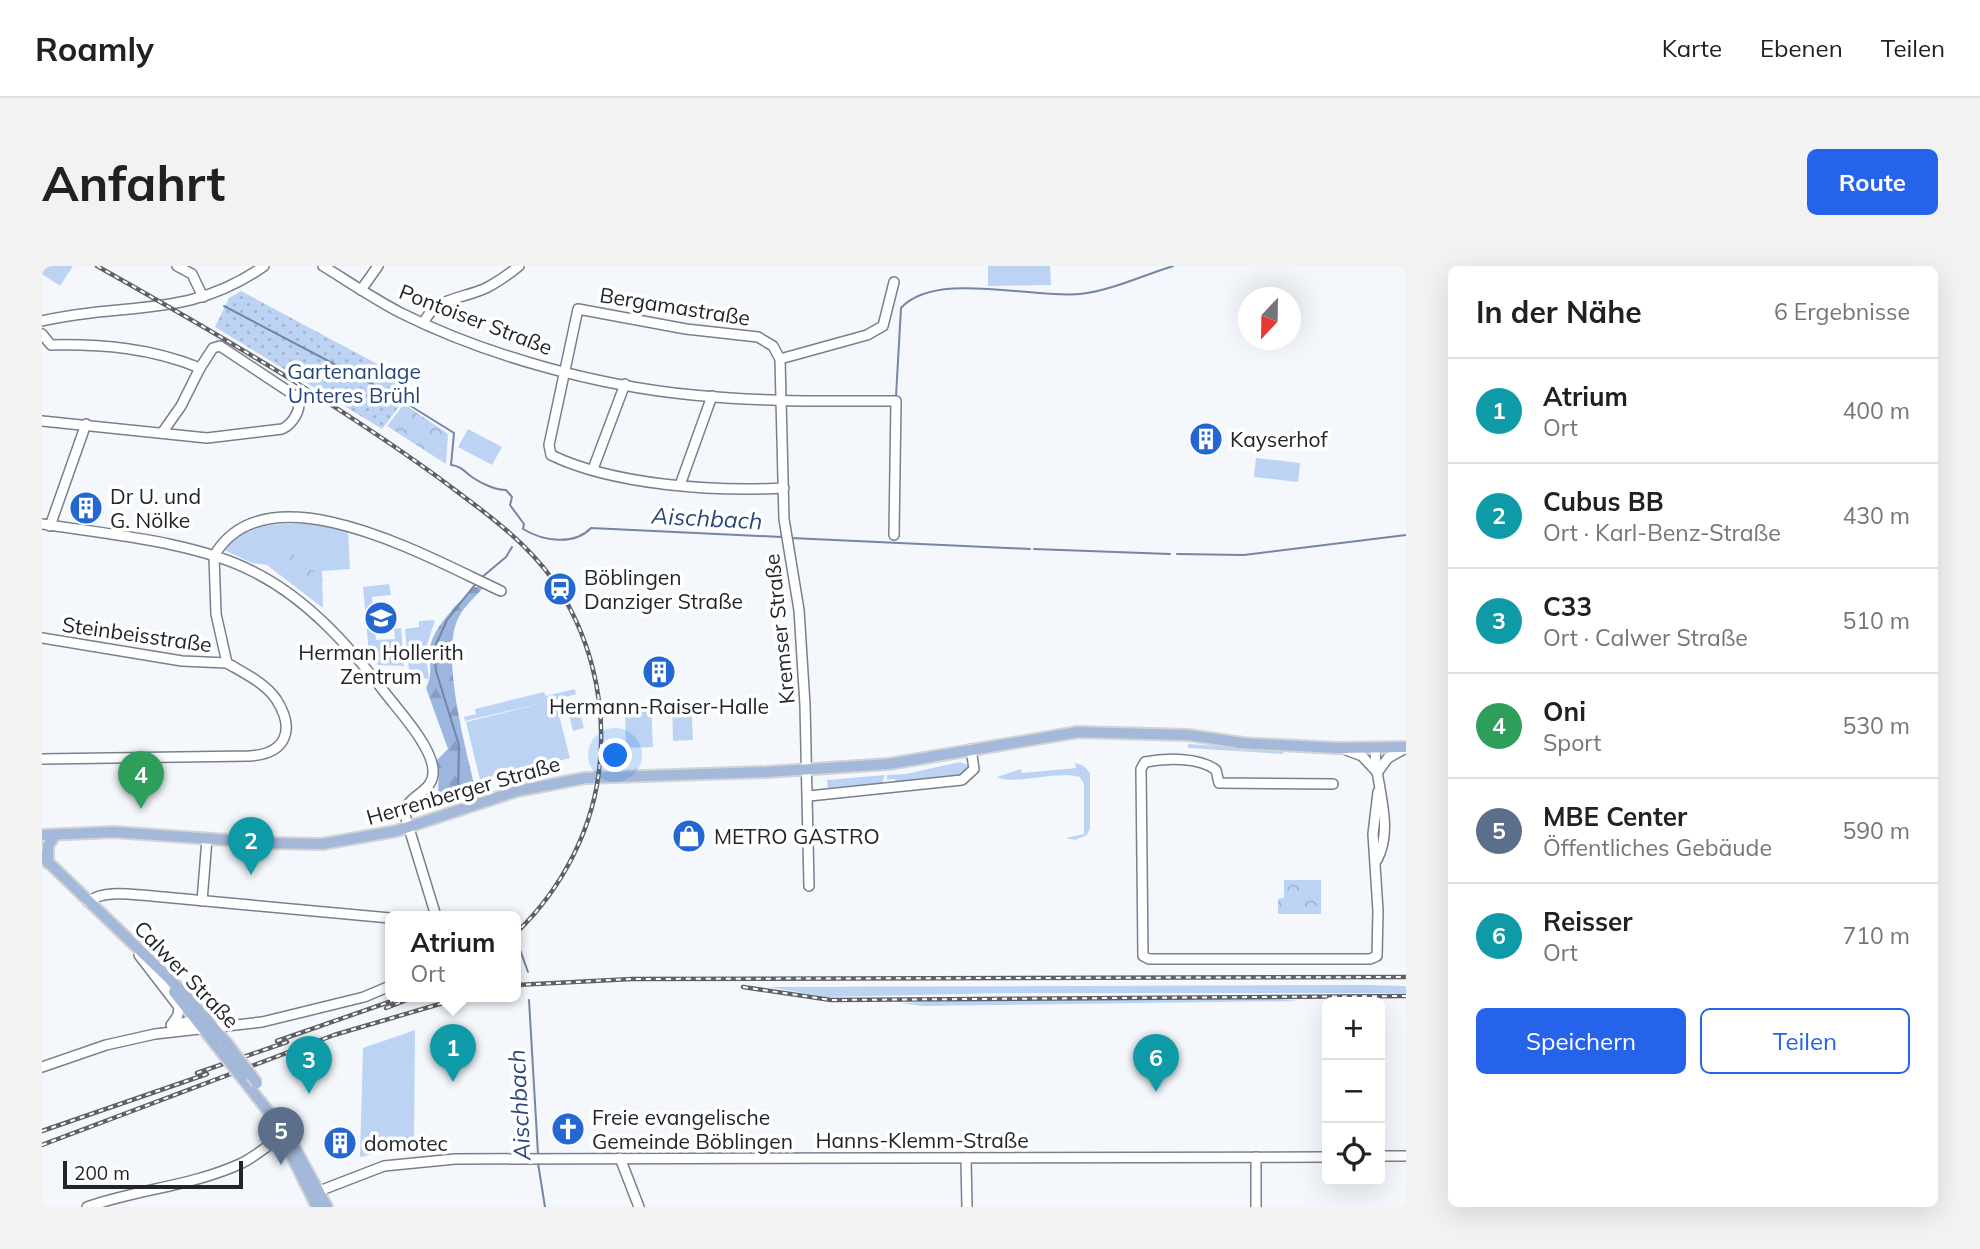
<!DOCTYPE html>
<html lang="de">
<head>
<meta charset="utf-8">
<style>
	:root { --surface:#fff; --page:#f2f2f2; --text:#202124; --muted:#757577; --line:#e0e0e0; --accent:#2563eb }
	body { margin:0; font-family:Mulish,sans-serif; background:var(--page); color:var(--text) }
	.controls { position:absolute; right:21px; bottom:21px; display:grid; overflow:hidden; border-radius:10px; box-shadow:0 7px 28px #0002 }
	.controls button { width:63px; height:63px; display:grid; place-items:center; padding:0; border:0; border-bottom:2px solid var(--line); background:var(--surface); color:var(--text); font:35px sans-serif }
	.compass { position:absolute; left:1196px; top:21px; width:63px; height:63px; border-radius:50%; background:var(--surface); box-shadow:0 7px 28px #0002; rotate:202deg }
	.scale { position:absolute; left:21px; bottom:18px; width:180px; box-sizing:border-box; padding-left:7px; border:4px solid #212429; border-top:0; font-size:19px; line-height:24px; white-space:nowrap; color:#212429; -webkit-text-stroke:5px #fff; paint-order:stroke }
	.you { position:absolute; left:574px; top:490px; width:24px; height:24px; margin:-18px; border:5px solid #fff; border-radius:50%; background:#1a73e8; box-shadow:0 0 0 10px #1a73e833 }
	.badge { display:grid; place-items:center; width:46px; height:46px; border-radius:50%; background:var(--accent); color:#fff; font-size:23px; font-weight:700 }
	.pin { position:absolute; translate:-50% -58px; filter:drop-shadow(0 2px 4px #0008) }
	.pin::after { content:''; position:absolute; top:37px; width:24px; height:21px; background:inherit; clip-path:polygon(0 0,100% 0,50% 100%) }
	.popup { position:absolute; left:343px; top:645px; width:136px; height:91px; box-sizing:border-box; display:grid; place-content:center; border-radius:10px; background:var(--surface); filter:drop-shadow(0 2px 5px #0005); font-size:23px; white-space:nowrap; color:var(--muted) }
	.popup b { font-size:26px; color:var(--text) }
	.popup::after { content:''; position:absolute; left:50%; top:100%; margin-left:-14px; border:14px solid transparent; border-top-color:var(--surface) }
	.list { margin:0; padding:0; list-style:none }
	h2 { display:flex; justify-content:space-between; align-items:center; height:91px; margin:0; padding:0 28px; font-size:30px }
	h2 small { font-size:23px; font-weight:400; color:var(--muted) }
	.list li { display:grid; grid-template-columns:46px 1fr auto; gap:21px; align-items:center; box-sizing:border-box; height:105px; padding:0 28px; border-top:2px solid var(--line) }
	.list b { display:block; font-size:26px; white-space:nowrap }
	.list p { margin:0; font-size:23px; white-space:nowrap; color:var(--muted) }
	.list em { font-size:23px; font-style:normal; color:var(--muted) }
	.actions { display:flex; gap:14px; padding:21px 28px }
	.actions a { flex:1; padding:16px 0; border:2px solid var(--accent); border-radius:10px; text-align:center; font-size:24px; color:var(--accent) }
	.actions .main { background:var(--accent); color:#fff }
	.icon { flex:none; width:38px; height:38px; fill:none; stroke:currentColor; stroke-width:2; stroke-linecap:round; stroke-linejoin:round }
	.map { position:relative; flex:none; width:1364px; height:941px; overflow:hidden; border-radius:10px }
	header { display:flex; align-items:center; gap:42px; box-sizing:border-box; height:98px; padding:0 35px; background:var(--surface); border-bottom:2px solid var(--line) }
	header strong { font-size:33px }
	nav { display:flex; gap:38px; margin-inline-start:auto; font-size:24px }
	.intro { display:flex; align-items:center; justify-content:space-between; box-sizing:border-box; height:168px; padding:0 42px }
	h1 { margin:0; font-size:49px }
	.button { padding:18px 32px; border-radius:10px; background:var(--accent); color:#fff; font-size:24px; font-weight:700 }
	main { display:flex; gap:42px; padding:0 42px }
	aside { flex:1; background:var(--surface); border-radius:10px; box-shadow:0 7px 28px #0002 }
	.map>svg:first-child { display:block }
</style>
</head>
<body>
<header>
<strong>Roamly</strong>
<nav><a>Karte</a><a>Ebenen</a><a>Teilen</a></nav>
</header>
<div class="intro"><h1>Anfahrt</h1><a class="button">Route</a></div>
<main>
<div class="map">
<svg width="1364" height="941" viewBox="0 0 1364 941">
	<defs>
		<pattern id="forest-firs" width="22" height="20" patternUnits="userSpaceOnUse" patternTransform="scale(1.75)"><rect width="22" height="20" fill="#9db6df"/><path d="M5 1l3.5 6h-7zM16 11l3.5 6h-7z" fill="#879cbf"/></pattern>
		<pattern id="park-crowns" width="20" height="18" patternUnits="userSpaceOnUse" patternTransform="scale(1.75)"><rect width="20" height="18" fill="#bdd3f4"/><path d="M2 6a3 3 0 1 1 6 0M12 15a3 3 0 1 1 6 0" fill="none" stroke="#a2b5d1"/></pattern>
		<pattern id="garden-dots" width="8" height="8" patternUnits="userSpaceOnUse" patternTransform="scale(1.75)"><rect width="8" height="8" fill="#bdd3f4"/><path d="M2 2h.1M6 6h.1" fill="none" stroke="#a2b5d1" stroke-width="1.8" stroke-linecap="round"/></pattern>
	</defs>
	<rect width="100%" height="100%" fill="#f4f8fd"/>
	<!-- grass -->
	<g fill="#bdd3f4">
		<polygon points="0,0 31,0 18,20 0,8"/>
		<polygon points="946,0 1008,0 1009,19 946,20"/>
		<polygon points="426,163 460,181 450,199 416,181"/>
		<polygon points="1214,192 1258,197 1256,216 1212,211"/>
		<path d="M277 258 306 266 308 303 280 305 281 342 225 299 210 297 182 284C203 253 243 259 277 258Z"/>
		<polygon points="347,318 349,329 330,331 334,374 353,373 352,363 359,362 362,400 336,399 327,389 321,321"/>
		<polygon points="393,354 383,385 387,412 384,413 367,405 363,363 377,361 377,355"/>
		<polygon points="533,423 534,428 513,434 528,492 438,514 424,456 505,436 423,455 422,451 434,448 433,443 502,426 504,430"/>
		<polygon points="534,434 542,462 531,465 524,437"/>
		<polygon points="649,436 651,474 631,475 630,437"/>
		<polygon points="609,439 611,481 584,482 583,440"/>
		<polygon points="1146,478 1242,485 1241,488 1146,482"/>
		<polygon points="918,496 926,499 923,509 856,518 852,513 845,514 845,509 864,508"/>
		<path d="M1033 497 1042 500 1048 507V562L1045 569 1033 574 1024 572 1042 568V518L1038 511C1014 504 971 520 955 511L979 503 980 507 1034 502Z"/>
		<polygon points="843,509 839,520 786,526 785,514"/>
		<polygon points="1323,719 1364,720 1364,727 963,727 784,731 727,721"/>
		<polygon points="962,733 1233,733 1258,735 881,740 858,737"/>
		<polygon points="373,764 372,879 318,891 321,782"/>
	</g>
	<!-- forest -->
	<path fill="url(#forest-firs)" d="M432 321H442C433 331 420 342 415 355 399 394 425 486 434 527L398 540C393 521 400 511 395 494L406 483 384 422C391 407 387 400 388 384 388 364 418 335 432 321Z"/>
	<!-- park -->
	<g fill="url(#park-crowns)">
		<polygon points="362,138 406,168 404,198 345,160"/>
		<path d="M251 288 266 303 273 305V312L281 313 278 328C264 321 257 307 244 296Z"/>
		<polygon points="1242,614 1279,614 1279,648 1236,648 1236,633 1242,632"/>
	</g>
	<!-- garden -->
	<polygon fill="url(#garden-dots)" points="199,25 367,115 363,122 368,126 340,163 173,61 187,32"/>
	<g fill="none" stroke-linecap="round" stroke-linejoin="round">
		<!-- stream -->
		<g stroke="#7486a4" stroke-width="2">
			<path d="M182 40 351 129 412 167 409 199C421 200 424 208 433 213 442 219 455 224 464 224L470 231 468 239 482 258 481 263C501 275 532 280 549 262L740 271"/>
			<path d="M854 130 859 42C893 4 991 33 1038 28 1068 25 1102 9 1131 0"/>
			<polyline points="749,272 988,283"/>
			<polyline points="992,283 1128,288"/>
			<polyline points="1135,288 1202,289 1364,269"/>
			<polyline points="439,312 464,291 470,281"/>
			<polyline points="416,529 417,479 394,405 392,383 405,354 435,316"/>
			<polyline points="476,678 486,706"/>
			<polyline points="487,734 496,888"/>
			<polyline points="496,897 503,941"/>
		</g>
		<defs>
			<g id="minor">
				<polyline points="135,0 150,8 161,31"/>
				<path d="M281 0C307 16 332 33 359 47 445 90 556 120 651 129 718 136 786 135 854 135L852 269"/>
				<polyline points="319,24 336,0"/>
				<path d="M0 55C83 35 145 54 222 0"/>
				<path d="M382 56C394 31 421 33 444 22 456 16 467 8 477 0"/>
				<path d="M0 68 9 79C61 78 109 82 158 102L139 140 120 167"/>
				<polyline points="738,93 825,69 841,60 852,16"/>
				<path d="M0 155 165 172 240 163C251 158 261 142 255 131L178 80 171 82 158 102"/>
				<polyline points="551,203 583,118"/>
				<polyline points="638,219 670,130"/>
				<path d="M742 222C673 226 571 219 509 189L507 179 536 43 644 63 716 71 731 80 738 93 742 253 757 344 763 439 767 620"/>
				<path d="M0 258C64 268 156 276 212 306 266 333 308 381 344 428 358 446 390 481 391 504 393 526 367 528 362 546L394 650"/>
				<polyline points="8,260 44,158"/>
				<polyline points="0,372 140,395 185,397"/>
				<path d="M1333 482C1333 519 1353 560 1335 594"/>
				<polyline points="1304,484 1320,490 1334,505"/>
				<path d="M0 493 207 490C244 488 254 464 234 433 223 417 202 407 185 397L174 348 172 290C225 198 391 294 459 325"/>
				<polyline points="1335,507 1346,492 1362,483"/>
				<path d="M1291 518 1177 517 1174 504C1157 491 1124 492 1103 496L1099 503 1101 690 1107 693H1328L1335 690 1336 645 1331 568 1336 526"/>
				<polyline points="767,530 920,514 932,503 929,483"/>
				<polyline points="160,635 165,573"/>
				<path d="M46 636C61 623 91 629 110 630L348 652"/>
				<polyline points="97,689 137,741 136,749 130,758"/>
				<polyline points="129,759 160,753"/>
				<polyline points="0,801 64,779 113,768 220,756 322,731 348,720"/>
				<polyline points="1338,890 1364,890"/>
				<polyline points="1214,891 1214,941"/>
				<polyline points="578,892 597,941"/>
				<polyline points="924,892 925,941"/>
				<polyline points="272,927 342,900 413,893 1285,891"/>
				<path d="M45 941C96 923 151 920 200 897 216 889 230 876 245 866"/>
			</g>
			<g id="major">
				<polyline points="1196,477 1296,482 1364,481"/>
				<polyline points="0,569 72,566 227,577 280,578 354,565 475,525 543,512 724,506 847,498 1036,466 1146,469 1201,477"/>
				<polyline points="0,590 139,724 184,776"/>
				<polyline points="6,597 6,580 11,572"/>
				<polyline points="132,726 174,779"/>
				<polyline points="200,812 230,850 275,941"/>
				<polyline points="248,873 285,941"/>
			</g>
		</defs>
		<!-- minor casing -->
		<use href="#minor" stroke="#78808c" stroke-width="12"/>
		<!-- major casing -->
		<use href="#major" stroke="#d3d3d4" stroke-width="14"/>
		<!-- minor -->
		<use href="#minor" stroke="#fff" stroke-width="9"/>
		<!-- major -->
		<use href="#major" stroke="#a4b8d9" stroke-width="10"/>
		<defs>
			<g id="rail">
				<path d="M55 0C172 66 288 133 397 212 438 243 481 272 511 314 547 367 564 431 558 495 553 560 521 622 474 667"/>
				<polyline points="474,719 590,713 1364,711"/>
				<polyline points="701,721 789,734 1364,730"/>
				<polyline points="344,742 375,730"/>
				<polyline points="235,775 350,735"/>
				<polyline points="155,807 245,776"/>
				<polyline points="0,865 165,808"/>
				<polyline points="0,879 292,769 425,730"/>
			</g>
		</defs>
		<!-- rail casing -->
		<use href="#rail" stroke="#5d6065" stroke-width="4.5"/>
		<!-- rail -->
		<use href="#rail" stroke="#fff" stroke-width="2" stroke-dasharray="5" stroke-linecap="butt"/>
		<defs>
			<g id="major-bridge">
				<polyline points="184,776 215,817"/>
				<polyline points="174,779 200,812"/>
			</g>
		</defs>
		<!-- major-bridge casing -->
		<use href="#major-bridge" stroke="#d3d3d4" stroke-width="14" stroke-linecap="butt"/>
		<!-- major-bridge -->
		<use href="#major-bridge" stroke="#a4b8d9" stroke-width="10"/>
	</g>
	<!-- icons -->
	<defs>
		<symbol id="building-disc" viewBox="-11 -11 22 22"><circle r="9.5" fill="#2467d3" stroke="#fff"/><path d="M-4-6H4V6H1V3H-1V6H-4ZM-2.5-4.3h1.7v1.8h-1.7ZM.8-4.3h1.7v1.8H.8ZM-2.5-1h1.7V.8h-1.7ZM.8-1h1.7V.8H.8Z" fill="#fff"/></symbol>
		<symbol id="station-disc" viewBox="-11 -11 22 22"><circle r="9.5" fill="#2467d3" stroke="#fff"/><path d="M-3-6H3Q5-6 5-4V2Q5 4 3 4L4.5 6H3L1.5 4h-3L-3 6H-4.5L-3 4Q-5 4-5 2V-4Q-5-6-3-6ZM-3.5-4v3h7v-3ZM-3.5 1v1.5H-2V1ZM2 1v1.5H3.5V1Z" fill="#fff"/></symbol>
		<symbol id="university-disc" viewBox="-11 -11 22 22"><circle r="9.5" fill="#2467d3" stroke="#fff"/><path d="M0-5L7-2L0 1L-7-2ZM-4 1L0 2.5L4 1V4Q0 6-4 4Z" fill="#fff"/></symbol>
		<symbol id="shop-disc" viewBox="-11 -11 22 22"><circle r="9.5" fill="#2467d3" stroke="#fff"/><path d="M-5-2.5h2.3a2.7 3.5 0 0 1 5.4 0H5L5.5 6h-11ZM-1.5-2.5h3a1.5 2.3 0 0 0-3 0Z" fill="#fff"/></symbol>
		<symbol id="church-disc" viewBox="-11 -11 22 22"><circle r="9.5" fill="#2467d3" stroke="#fff"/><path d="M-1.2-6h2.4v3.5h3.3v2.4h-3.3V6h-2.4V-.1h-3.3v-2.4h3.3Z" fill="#fff"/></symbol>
	</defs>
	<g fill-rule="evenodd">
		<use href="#building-disc" x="1145" y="154" width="38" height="38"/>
		<use href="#building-disc" x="25" y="223" width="38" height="38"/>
		<use href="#station-disc" x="499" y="304" width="38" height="38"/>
		<use href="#university-disc" x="320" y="333" width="38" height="38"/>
		<use href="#building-disc" x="598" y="387" width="38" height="38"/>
		<use href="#shop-disc" x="628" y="551" width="38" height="38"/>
		<use href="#church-disc" x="507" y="844" width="38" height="38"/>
		<use href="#building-disc" x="279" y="858" width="38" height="38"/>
	</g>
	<g text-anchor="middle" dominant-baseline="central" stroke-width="7" stroke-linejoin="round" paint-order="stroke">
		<!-- street labels -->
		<g font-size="21" fill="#212429" stroke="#fff">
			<text transform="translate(633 40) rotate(9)">Bergamastraße</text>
			<text transform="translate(434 53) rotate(21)">Pontoiser Straße</text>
			<text transform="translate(737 363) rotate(-96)">Kremser Straße</text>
			<text transform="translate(95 368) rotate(8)">Steinbeisstraße</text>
			<text transform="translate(421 524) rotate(-16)">Herrenberger Straße</text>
			<text transform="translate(145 708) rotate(46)">Calwer Straße</text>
			<text x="880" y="874">Hanns-Klemm-Straße</text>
		</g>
		<!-- park labels -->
		<g font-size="21" fill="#28477a" stroke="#fff">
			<text x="312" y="105">Gartenanlage<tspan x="312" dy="24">Unteres Brühl</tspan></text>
		</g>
		<!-- poi labels -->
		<g font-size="21" fill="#212429" stroke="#fff" text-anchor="start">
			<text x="1188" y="173">Kayserhof</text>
			<text x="68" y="230">Dr U. und<tspan x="68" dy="24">G. Nölke</tspan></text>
			<text x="542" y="311">Böblingen<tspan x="542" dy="24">Danziger Straße</tspan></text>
			<text x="339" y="386" text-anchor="middle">Herman Hollerith<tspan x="339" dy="24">Zentrum</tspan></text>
			<text x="617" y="440" text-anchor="middle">Hermann-Raiser-Halle</text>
			<text x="672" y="570">METRO GASTRO</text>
			<text x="550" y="851">Freie evangelische<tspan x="550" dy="24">Gemeinde Böblingen</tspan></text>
			<text x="322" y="877">domotec</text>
		</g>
		<!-- water labels -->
		<g font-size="23" font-style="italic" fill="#28477a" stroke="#fff">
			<text transform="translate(665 252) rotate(3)">Aischbach</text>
			<text transform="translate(477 839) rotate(-93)">Aischbach</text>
		</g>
	</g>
</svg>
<div class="controls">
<button>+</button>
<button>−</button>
<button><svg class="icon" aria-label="locate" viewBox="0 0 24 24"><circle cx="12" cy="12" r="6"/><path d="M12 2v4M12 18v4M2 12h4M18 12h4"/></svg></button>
</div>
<svg class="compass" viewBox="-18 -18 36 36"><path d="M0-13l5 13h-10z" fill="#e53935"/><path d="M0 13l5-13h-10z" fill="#757577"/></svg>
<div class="scale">200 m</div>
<div class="you"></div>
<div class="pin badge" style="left:411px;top:816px;background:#0f9aa8">1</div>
<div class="popup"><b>Atrium</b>Ort</div>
<div class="pin badge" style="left:209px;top:609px;background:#0f9aa8">2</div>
<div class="pin badge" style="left:267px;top:828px;background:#0f9aa8">3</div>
<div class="pin badge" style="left:99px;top:543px;background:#2e9e5b">4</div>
<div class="pin badge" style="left:239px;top:899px;background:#5c6f8a">5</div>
<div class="pin badge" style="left:1114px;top:826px;background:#0f9aa8">6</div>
</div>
<aside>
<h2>In der Nähe<small>6 Ergebnisse</small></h2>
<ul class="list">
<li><span class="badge" style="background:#0f9aa8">1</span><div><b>Atrium</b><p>Ort</p></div><em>400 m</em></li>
<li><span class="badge" style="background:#0f9aa8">2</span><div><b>Cubus BB</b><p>Ort · Karl-Benz-Straße</p></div><em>430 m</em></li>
<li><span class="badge" style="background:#0f9aa8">3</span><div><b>C33</b><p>Ort · Calwer Straße</p></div><em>510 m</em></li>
<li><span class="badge" style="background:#2e9e5b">4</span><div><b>Oni</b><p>Sport</p></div><em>530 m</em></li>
<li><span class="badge" style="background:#5c6f8a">5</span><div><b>MBE Center</b><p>Öffentliches Gebäude</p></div><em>590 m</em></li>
<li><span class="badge" style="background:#0f9aa8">6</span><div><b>Reisser</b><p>Ort</p></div><em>710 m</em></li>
</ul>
<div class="actions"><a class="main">Speichern</a><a>Teilen</a></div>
</aside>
</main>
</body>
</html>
